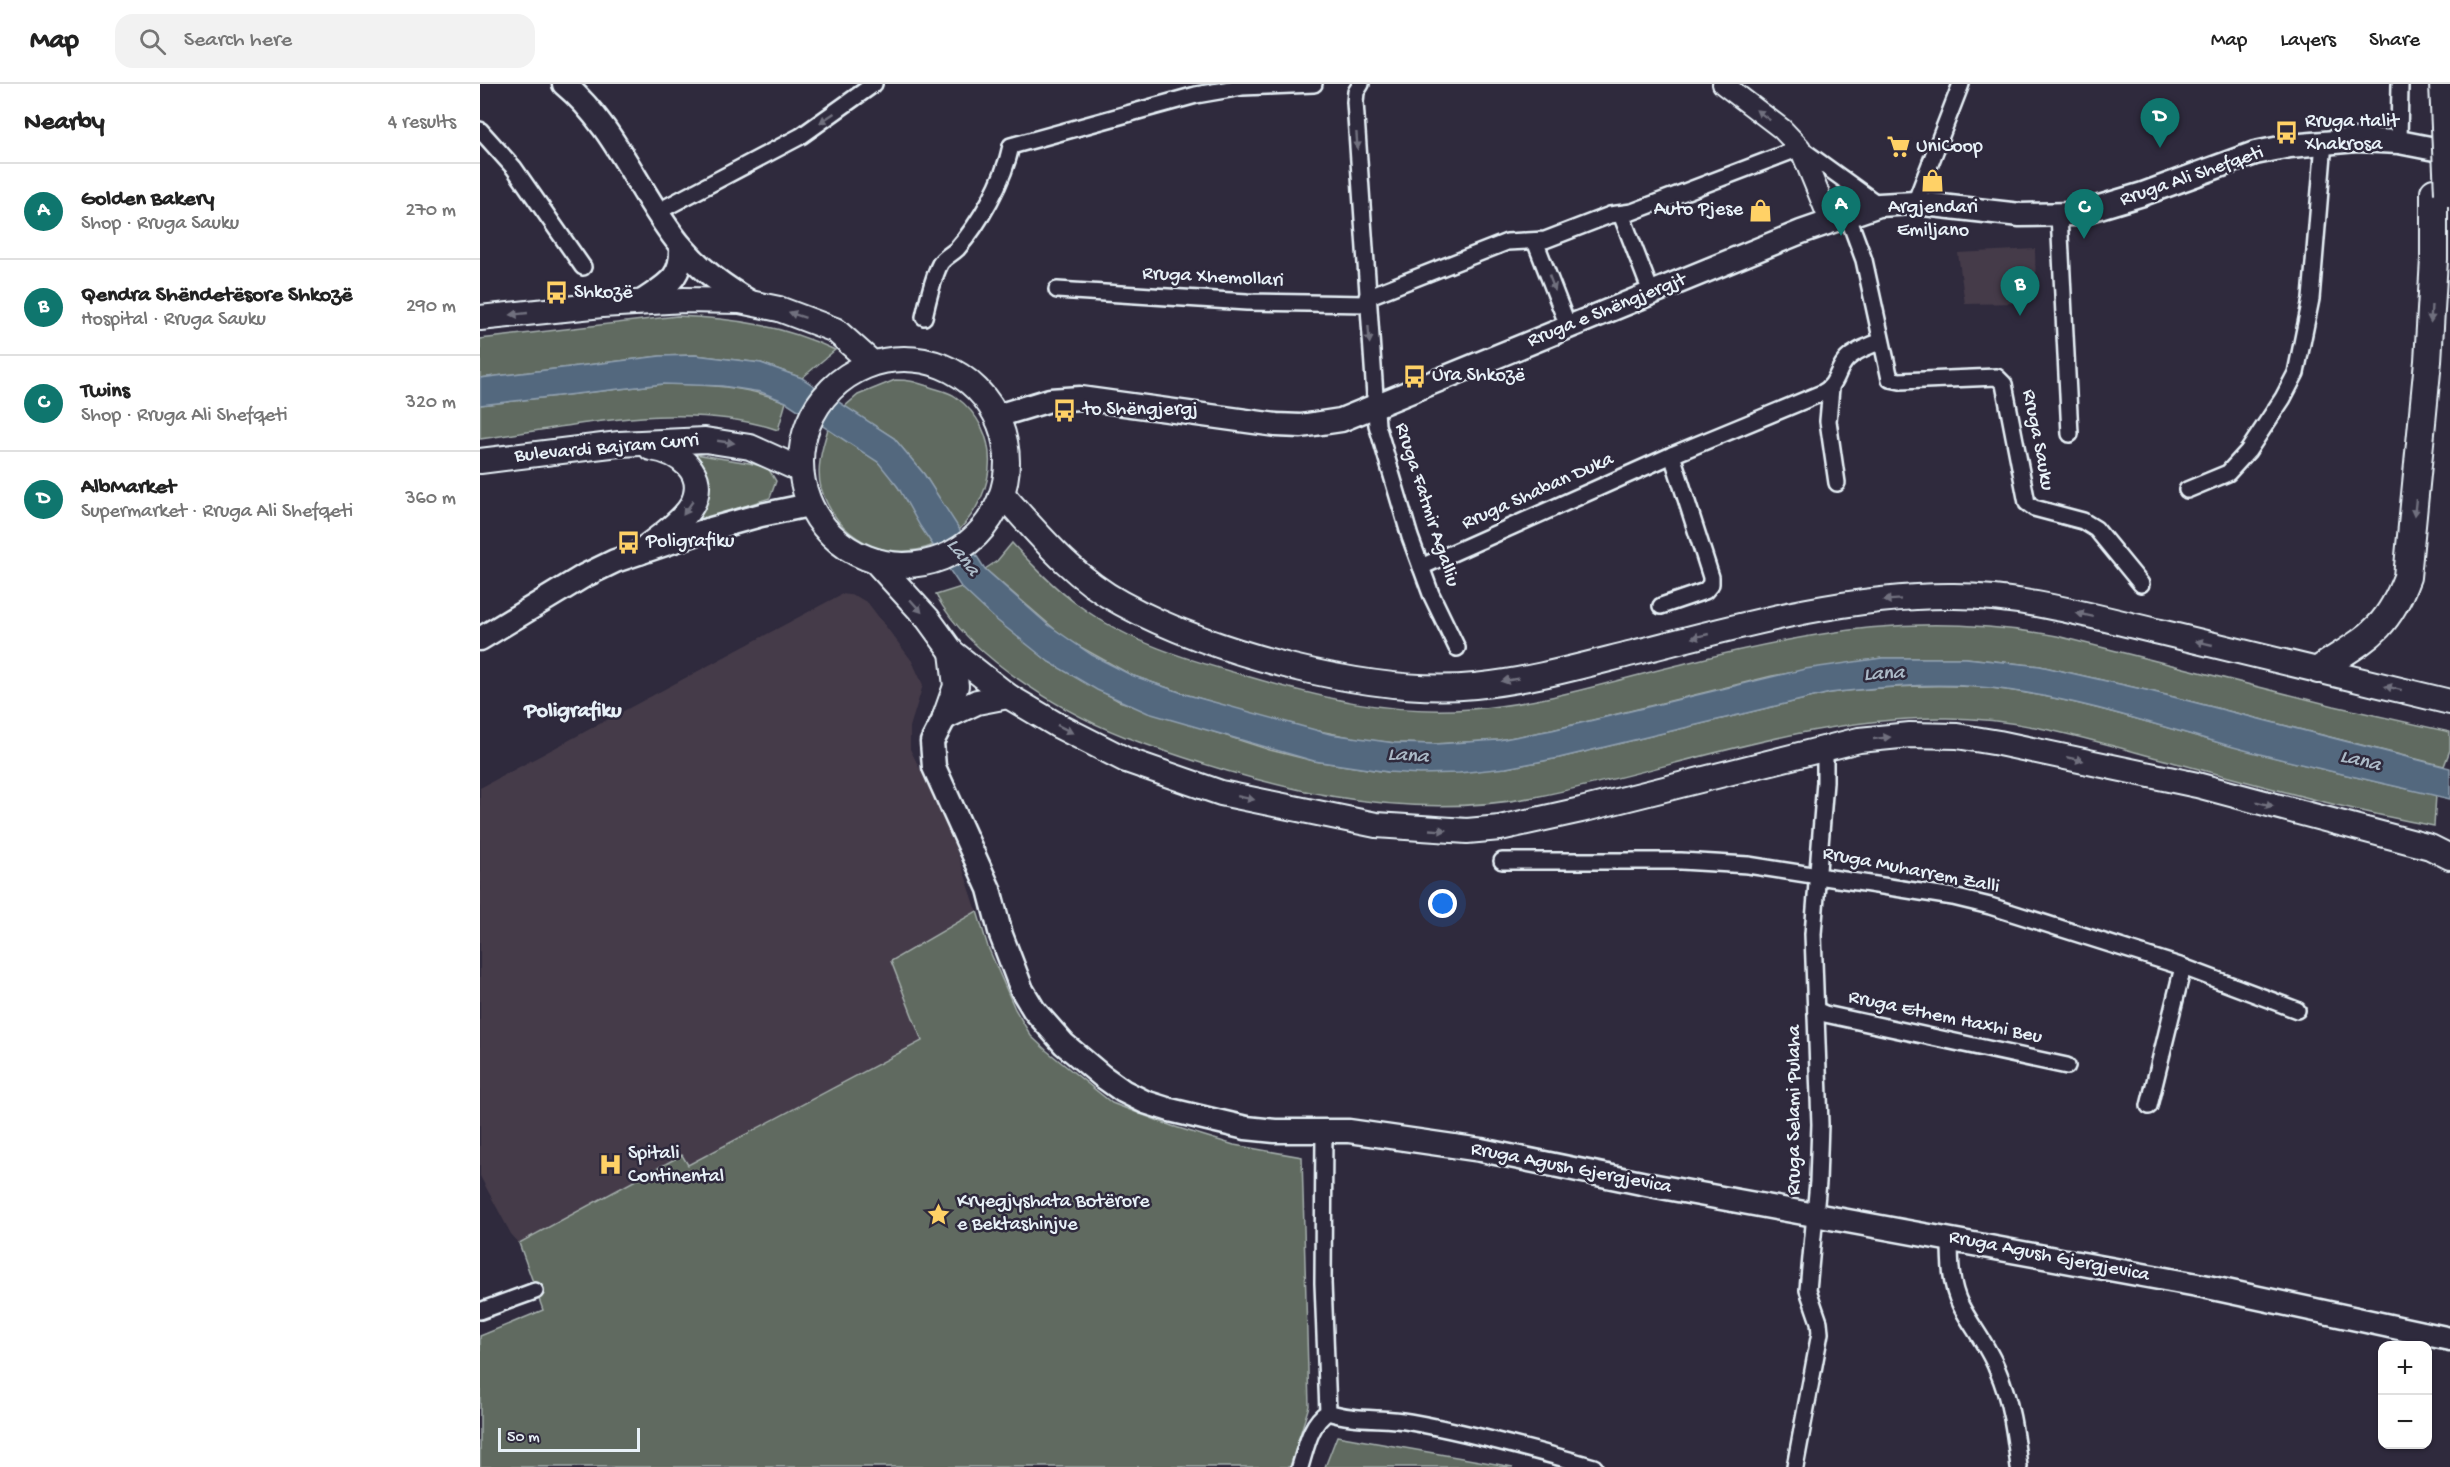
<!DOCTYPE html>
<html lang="en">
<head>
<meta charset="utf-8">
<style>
	:root { --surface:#fff; --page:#f2f2f2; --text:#222; --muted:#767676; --line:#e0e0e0; --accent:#0f766e }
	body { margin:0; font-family:"Gochi Hand",sans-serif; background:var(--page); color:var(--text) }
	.controls { position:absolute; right:18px; bottom:18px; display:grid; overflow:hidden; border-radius:12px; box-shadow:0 2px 4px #0004 }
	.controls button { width:54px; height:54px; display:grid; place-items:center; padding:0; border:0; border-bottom:2px solid var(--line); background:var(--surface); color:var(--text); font:30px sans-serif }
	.scale { position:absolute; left:18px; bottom:15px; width:142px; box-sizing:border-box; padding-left:6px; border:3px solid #e8f1f8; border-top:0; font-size:16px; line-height:21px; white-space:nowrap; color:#e8f1f8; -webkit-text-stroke:4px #2f2a3d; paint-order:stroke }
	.you { position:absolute; left:963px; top:820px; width:21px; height:21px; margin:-15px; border:4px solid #fff; border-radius:50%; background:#1a73e8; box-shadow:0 0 0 9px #1a73e833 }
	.badge { display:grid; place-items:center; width:39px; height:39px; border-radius:50%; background:var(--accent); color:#fff; font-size:20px; font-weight:700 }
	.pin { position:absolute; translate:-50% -50px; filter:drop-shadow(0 2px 3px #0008) }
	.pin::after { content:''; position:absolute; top:32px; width:21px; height:18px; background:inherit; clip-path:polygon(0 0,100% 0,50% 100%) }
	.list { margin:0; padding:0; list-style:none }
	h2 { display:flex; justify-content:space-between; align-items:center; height:78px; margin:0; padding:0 24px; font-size:26px }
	h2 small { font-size:20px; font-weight:400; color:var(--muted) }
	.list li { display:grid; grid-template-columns:39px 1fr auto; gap:18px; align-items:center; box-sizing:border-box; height:96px; padding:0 24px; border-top:2px solid var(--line) }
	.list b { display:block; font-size:22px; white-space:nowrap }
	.list p { margin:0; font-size:20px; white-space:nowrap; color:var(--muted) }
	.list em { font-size:20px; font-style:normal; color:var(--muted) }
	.icon { flex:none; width:33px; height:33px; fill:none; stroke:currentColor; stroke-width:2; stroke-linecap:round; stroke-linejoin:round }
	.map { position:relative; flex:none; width:1970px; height:1383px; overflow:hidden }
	header { display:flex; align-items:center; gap:36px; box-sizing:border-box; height:84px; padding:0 30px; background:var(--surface); border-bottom:2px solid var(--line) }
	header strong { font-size:28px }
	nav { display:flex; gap:33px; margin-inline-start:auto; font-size:21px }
	.search { width:420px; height:54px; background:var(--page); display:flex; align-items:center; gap:15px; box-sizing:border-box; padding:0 21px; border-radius:18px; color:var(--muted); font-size:22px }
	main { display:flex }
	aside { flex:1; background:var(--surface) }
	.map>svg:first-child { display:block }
</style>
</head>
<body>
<header>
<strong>Map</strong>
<div class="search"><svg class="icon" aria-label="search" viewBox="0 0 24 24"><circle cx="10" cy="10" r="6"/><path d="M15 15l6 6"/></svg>Search here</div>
<nav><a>Map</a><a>Layers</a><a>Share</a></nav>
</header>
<main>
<aside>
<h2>Nearby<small>4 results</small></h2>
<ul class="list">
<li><span class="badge">A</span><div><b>Golden Bakery</b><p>Shop · Rruga Sauku</p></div><em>270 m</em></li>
<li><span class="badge">B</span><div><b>Qendra Shëndetësore Shkozë</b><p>Hospital · Rruga Sauku</p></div><em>290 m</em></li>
<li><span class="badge">C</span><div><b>Twins</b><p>Shop · Rruga Ali Shefqeti</p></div><em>320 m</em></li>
<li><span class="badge">D</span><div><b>AlbMarket</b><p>Supermarket · Rruga Ali Shefqeti</p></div><em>360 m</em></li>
</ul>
</aside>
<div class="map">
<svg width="1970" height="1383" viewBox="0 0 1970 1383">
	<rect width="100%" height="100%" fill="#2f2a3d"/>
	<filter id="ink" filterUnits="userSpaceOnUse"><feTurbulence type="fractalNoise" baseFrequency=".0167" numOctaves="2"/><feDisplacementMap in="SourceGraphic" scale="12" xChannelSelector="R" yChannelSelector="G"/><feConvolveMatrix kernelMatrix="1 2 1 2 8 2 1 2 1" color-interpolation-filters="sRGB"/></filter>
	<g filter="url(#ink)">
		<!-- built -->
		<g fill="#453b49">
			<polygon points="1555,165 1556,212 1541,219 1485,220 1478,169"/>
			<polygon points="362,510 376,512 388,519 432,577 443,601 430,643 430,665 469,743 497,827 411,877 442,957 208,1081 202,1071 39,1159 31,1150 0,1092 0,704"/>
		</g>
		<!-- green -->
		<g fill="#606b60" stroke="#a4aeac" stroke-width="1.5">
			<path d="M197 232C253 234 305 242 355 266L322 294 281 279 215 271 180 272 0 294V255Z"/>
			<path d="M415 296C432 296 435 298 450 303 459 306 470 308 476 313 523 348 517 407 479 446L444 390 414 354 364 323 378 311Z"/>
			<path d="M183 300C226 300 266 302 306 318L298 346C205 315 96 342 0 355V321Z"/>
			<path d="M348 345C364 356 386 365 399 379 422 403 435 435 454 461 406 480 356 454 341 404 336 385 342 364 348 345Z"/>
			<polygon points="209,369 269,379 288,384 296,397 290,414 208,440"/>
			<path d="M532 459C553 482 575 505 601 523 649 558 706 575 763 591 841 614 908 631 991 625 1063 620 1136 596 1206 579 1337 546 1443 527 1577 552L1854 622 1970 648V666L1964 682 1670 607 1560 582 1486 574H1402L1292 592 1072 646 1019 656 955 660 915 659 881 655 818 643 708 611 651 591 586 555 505 485 517 477Z"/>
			<path d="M481 503 569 578 639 617 790 666 834 677 908 688 1026 684 1079 674 1350 609C1408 602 1468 598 1527 606 1600 616 1677 641 1748 661 1817 680 1887 696 1956 711L1954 742C1861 725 1769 698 1677 674 1608 655 1539 634 1467 634 1327 632 1191 686 1055 713 918 739 787 704 659 658 591 634 491 576 456 511Z"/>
			<polygon points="497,827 508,863 535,925 551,952 567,967 632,1019 692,1042 754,1061 822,1073 829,1322 810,1383 0,1383 0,1252 63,1226 39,1159 202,1071 208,1081 442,957 411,877"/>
			<polygon points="857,1352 1033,1383 845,1383"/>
		</g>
		<!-- water -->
		<path fill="#53687e" stroke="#8f9faf" stroke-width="1.5" d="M215 271 281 279 322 294 414 354 444 390 505 485 567 540 612 571 651 591 708 611 850 650 915 659 955 660 1019 656 1072 646 1325 585 1402 574H1486L1560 582 1670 607 1970 684V715C1899 698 1827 683 1757 664 1682 643 1604 616 1527 606 1468 597 1408 602 1350 609L1079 674 1026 684 979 689 940 690 908 688 834 677 668 629 617 606 569 578 514 534 481 503 440 442 418 403 398 378 306 318 281 308 242 302 183 300 0 321V294L180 272Z"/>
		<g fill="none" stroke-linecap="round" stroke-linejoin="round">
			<defs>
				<g id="minor">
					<polyline points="881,0 876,8 875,18 897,341 930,453 951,510 977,564"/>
					<polyline points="0,46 34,84 103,183"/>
					<polyline points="1919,58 1920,0"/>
					<polyline points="1435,119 1481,0"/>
					<polyline points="177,128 321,52 394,0"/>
					<polyline points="1141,130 1171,208"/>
					<polyline points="1367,130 1384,176 1410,295 1420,297 1517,293 1524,300 1547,419 1554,424 1603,437 1616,445 1661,500"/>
					<polyline points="1579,131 1590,350"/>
					<polyline points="1055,157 1088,242"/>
					<polyline points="577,206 767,218 887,220"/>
					<polyline points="887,213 1027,158 1065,156 1130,131 1152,128 1320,64 1399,121"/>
					<path d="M444 233C448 216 452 196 460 180 464 173 472 170 477 165 500 139 524 96 531 62L716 11 762 3 834 0"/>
					<polyline points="1351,304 1348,337 1357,399"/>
					<polyline points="1707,406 1748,389 1768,367 1803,314 1816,289 1831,215 1844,58"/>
					<path d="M941 483 1192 371 1342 309C1358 301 1356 286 1367 275 1376 266 1390 262 1401 257"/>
					<polyline points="1181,522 1225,507 1231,500 1231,493 1192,371"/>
					<polyline points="1022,777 1201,777 1268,781 1473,813 1510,822 1703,883 1817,926"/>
					<polyline points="1336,926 1345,930 1587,982"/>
					<polyline points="1669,1022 1703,883"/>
					<path d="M1470 1154C1470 1176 1470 1201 1481 1222 1492 1243 1508 1262 1517 1285 1531 1317 1535 1349 1539 1383"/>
					<polyline points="0,1227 55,1207"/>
					<path d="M848 1328C874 1337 903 1333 930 1338 992 1349 1054 1366 1114 1383"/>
					<path d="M820 1383C826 1364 830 1339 848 1328L843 1199 844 1046"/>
					<polyline points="1315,1383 1340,1249 1339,1238 1328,1206 1338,1098 1340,1040 1333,850 1345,698 1345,665"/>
				</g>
				<polyline id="tertiary" points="1243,0 1302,45 1320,64 1350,137"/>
				<g id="secondary">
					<path d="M84 0C136 43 159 111 201 162 222 187 245 203 272 219"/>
					<path d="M160 219C185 201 203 196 201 162"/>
					<polyline points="517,332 570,316 600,314 796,341 821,342 861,336 1321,148 1399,121 1435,119 1540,131 1596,130 1663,110 1775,69 1810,62 1877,56 1919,58 1970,68"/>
					<polyline points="0,555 104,492 135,477 227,446 281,431 329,421"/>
					<polyline points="465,633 452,658 454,683 509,805 521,851 542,906 554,926 584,960 622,992 643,1007 665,1018 690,1026 766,1044 795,1047 869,1047 1001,1066 1176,1102 1723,1202 1970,1255"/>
				</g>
				<g id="primary">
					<polyline points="0,234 122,221 204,216 260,217 299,225 355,246 392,279"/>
					<circle cx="424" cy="378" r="103"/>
					<polyline points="0,377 139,360 225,356 270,363 321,386"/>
					<path d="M523 411C558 450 594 494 641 519 731 569 892 612 995 602 1048 597 1101 582 1153 569 1255 543 1362 512 1469 512 1540 511 1611 532 1680 548 1776 571 1873 594 1970 618"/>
					<path d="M160 468C175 456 203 438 212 421 229 389 199 368 171 364"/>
					<polyline points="397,479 448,535 472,568 528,612 577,641 646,676 741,709 896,741 987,747 1020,744 1101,726 1379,656 1430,651 1477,652 1519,659 1717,701 1950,763 1970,773"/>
					<polyline points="465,633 476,602 472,568"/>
					<polyline points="465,633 497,618 528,612"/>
				</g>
				<path id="trunk" d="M1838 586C1884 555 1906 549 1927 493L1948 277 1954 175V108"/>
			</defs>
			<!-- minor casing -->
			<use href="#minor" stroke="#e8f1f8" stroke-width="20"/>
			<!-- tertiary casing -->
			<use href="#tertiary" stroke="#e8f1f8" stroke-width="24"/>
			<!-- secondary casing -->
			<use href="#secondary" stroke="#e8f1f8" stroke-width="27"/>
			<!-- primary casing -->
			<use href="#primary" stroke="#e8f1f8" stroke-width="28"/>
			<!-- trunk casing -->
			<use href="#trunk" stroke="#e8f1f8" stroke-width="30"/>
			<!-- minor -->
			<use href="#minor" stroke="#2f2a3d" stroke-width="15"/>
			<!-- tertiary -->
			<use href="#tertiary" stroke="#2f2a3d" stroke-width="20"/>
			<!-- secondary -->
			<use href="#secondary" stroke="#2f2a3d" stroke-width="22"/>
			<!-- primary -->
			<use href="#primary" stroke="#2f2a3d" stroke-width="24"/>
			<!-- trunk -->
			<use href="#trunk" stroke="#2f2a3d" stroke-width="26"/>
			<defs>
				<polyline id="trunk-bridge" points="1963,0 1968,109"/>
			</defs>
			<!-- trunk-bridge casing -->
			<use href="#trunk-bridge" stroke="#e8f1f8" stroke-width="30" stroke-linecap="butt"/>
			<!-- trunk-bridge -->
			<use href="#trunk-bridge" stroke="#2f2a3d" stroke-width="26"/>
		</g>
		<!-- one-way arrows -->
		<defs><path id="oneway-solid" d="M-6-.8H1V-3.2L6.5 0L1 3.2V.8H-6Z" transform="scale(1.5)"/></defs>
		<g fill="#70707e">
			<use href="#oneway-solid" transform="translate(1283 31) rotate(-143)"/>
			<use href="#oneway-solid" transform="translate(347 34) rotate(146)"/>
			<use href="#oneway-solid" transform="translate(877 57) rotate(86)"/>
			<use href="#oneway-solid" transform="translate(1072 199) rotate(69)"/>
			<use href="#oneway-solid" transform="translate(39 230) rotate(174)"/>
			<use href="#oneway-solid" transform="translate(1951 230) rotate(93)"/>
			<use href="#oneway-solid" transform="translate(317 231) rotate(-161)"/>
			<use href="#oneway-solid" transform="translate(889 251) rotate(86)"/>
			<use href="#oneway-solid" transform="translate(246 358) rotate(8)"/>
			<use href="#oneway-solid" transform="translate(208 424) rotate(125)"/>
			<use href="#oneway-solid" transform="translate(1935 424) rotate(96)"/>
			<use href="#oneway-solid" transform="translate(1412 516) rotate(176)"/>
			<use href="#oneway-solid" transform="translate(436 522) rotate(48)"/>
			<use href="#oneway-solid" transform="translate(1605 531) rotate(-168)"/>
			<use href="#oneway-solid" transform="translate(1220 552) rotate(167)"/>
			<use href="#oneway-solid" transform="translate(1724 559) rotate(-167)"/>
			<use href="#oneway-solid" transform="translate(1030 596) rotate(170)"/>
			<use href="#oneway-solid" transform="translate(1913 604) rotate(-166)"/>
			<use href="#oneway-solid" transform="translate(585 645) rotate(27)"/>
			<use href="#oneway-solid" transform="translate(1402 654) rotate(-6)"/>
			<use href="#oneway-solid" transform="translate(1595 675) rotate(12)"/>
			<use href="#oneway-solid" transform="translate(766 714) rotate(12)"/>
			<use href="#oneway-solid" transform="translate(1785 720) rotate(15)"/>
			<use href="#oneway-solid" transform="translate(958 746) rotate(3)"/>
		</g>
	</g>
	<!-- icons -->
	<defs>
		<symbol id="bus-bare" viewBox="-9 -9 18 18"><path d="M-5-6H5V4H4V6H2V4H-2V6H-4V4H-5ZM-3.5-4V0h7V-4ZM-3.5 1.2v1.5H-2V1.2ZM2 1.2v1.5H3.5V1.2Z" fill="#ffd166" stroke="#2f2a3d" stroke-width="2.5" paint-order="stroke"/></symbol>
		<symbol id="supermarket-bare" viewBox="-9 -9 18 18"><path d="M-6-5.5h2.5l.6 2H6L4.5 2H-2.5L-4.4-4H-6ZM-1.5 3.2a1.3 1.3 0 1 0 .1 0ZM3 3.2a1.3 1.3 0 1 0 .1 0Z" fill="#ffd166" stroke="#2f2a3d" stroke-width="2.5" paint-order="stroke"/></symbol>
		<symbol id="shop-bare" viewBox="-9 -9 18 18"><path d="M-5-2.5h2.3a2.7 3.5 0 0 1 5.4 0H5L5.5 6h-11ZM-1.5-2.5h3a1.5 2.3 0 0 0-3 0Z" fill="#ffd166" stroke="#2f2a3d" stroke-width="2.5" paint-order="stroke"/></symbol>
		<symbol id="hospital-bare" viewBox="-9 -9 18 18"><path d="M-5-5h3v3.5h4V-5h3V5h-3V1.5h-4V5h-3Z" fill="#ffd166" stroke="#2f2a3d" stroke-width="2.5" paint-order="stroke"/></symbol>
		<symbol id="sight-bare" viewBox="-9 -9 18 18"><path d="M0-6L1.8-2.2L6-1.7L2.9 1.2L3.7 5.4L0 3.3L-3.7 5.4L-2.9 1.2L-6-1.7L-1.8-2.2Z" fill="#ffd166" stroke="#2f2a3d" stroke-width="2.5" paint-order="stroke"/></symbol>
	</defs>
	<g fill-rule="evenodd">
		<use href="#bus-bare" x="1790" y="32" width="33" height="33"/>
		<use href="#supermarket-bare" x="1402" y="46" width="33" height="33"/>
		<use href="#shop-bare" x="1436" y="80" width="33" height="33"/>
		<use href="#shop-bare" x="1264" y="110" width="33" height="33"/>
		<use href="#bus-bare" x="60" y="192" width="33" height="33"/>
		<use href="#bus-bare" x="918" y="276" width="33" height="33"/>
		<use href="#bus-bare" x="568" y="310" width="33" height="33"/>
		<use href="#bus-bare" x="132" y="442" width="33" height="33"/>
		<use href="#hospital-bare" x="114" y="1064" width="33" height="33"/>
		<use href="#sight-bare" x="442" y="1114" width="33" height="33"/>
	</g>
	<g text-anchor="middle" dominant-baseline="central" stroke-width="5" stroke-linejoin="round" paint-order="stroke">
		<!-- poi labels -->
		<g font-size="20" fill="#e8f1f8" stroke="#2f2a3d" text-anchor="start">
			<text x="1825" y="38">Rruga Halit<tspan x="1825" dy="23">Xhakrosa</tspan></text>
			<text x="1436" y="63">UniCoop</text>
			<text x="1453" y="124" text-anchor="middle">Argjendari<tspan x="1453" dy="23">Emiljano</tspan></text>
			<text x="1263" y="126" text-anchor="end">Auto Pjese</text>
			<text x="94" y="209">Shkozë</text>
			<text x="952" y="292">Ura Shkozë</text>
			<text x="603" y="326">to Shëngjergj</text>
			<text x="166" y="458">Poligrafiku</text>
			<text x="148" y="1070">Spitali<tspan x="148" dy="23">Continental</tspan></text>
			<text x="477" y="1118">Kryegjyshata Botërore<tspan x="477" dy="23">e Bektashinjve</tspan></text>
		</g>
		<!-- street labels -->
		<g font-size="20" fill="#e8f1f8" stroke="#2f2a3d">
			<text transform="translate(1712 93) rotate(-19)">Rruga Ali Shefqeti</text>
			<text transform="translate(733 194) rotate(3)">Rruga Xhemollari</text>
			<text transform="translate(1127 227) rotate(-22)">Rruga e Shëngjergjt</text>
			<text transform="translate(1557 356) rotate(79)">Rruga Sauku</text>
			<text transform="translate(127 365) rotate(-5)">Bulevardi Bajram Curri</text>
			<text transform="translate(1058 408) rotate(-24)">Rruga Shaban Duka</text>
			<text transform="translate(946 421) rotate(72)">Rruga Fatmir Agalliu</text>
			<text transform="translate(1431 787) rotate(11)">Rruga Muharrem Zalli</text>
			<text transform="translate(1465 934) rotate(12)">Rruga Ethem Haxhi Beu</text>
			<text transform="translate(1315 1026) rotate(-90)">Rruga Selami Pulaha</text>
			<text transform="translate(1091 1085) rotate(11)">Rruga Agush Gjergjevica</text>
			<text transform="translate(1569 1173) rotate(11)">Rruga Agush Gjergjevica</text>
		</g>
		<!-- water labels -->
		<g font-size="21" font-style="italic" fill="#acbac7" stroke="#2f2a3d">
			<text transform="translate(482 474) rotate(53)">Lana</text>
			<text transform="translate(1404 591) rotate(-3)">Lana</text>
			<text transform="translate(928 673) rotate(4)">Lana</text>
			<text transform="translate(1880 678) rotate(14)">Lana</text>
		</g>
		<!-- quarter labels -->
		<g font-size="22" font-weight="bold" fill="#e8f1f8" stroke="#2f2a3d">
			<text x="93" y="628">Poligrafiku</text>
		</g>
	</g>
</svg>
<div class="controls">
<button>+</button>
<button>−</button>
</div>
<div class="scale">50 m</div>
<div class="you"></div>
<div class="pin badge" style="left:1361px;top:152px">A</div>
<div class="pin badge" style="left:1540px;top:232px">B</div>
<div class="pin badge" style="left:1604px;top:155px">C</div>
<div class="pin badge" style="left:1680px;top:64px">D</div>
</div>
</main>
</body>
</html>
